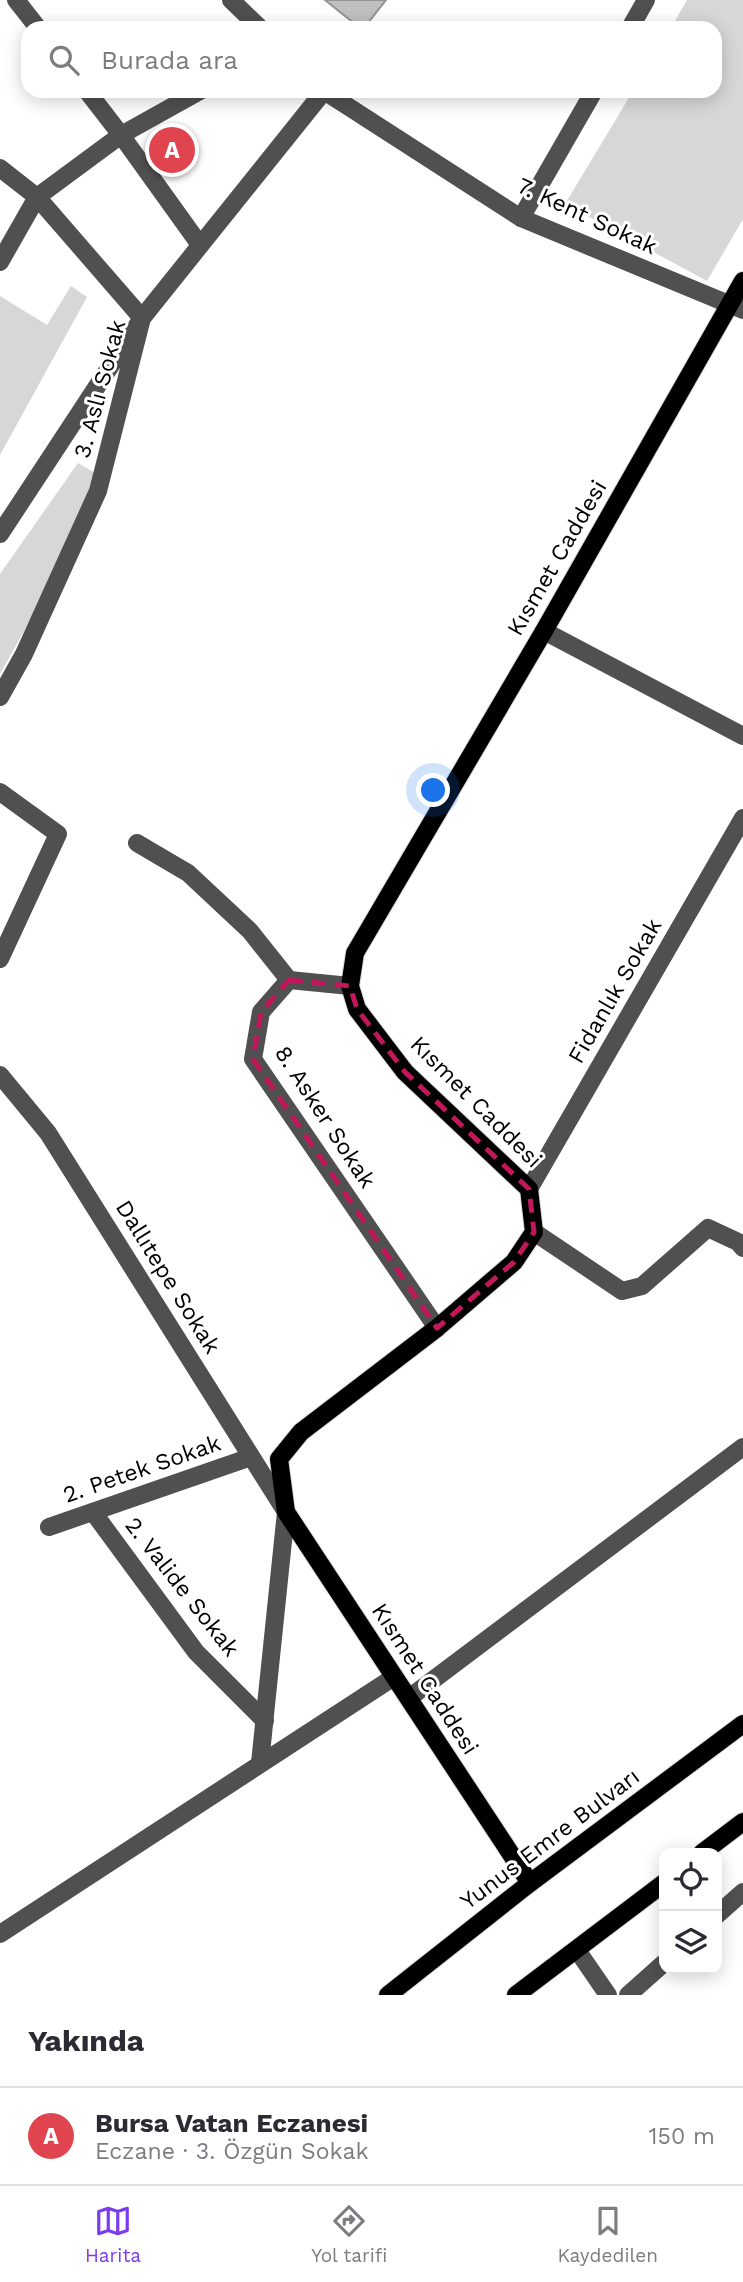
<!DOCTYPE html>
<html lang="tr">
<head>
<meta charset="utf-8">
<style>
	:root { --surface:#fff; --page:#f2f2f3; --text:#2b2b33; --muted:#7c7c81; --line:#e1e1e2; --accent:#7c3aed }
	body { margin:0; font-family:"Work Sans",sans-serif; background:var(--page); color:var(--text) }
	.controls { position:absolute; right:21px; bottom:21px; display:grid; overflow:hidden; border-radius:14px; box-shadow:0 4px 18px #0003 }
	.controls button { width:63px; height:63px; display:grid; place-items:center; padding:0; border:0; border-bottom:2px solid var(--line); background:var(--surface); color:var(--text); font:35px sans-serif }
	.you { position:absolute; left:434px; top:791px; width:24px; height:24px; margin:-18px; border:5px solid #fff; border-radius:50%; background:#1a73e8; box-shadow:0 0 0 10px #1a73e833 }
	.badge { display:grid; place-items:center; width:46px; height:46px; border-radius:50%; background:var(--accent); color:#fff; font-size:23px; font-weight:700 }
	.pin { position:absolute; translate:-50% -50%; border:4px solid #fff; box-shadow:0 2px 7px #0006 }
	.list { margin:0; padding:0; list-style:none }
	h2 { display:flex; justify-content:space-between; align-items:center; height:91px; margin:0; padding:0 28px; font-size:30px }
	h2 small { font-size:23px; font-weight:400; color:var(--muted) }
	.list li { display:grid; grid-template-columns:46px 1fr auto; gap:21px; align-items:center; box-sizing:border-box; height:98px; padding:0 28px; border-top:2px solid var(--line) }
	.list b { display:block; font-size:26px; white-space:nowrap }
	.list p { margin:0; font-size:23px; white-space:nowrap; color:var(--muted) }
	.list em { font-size:23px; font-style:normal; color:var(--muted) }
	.icon { flex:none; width:38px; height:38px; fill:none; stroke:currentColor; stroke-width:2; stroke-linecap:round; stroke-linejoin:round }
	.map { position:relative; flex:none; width:743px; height:1995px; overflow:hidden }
	.search { position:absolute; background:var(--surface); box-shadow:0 4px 18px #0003; left:21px; right:21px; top:21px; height:77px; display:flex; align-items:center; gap:18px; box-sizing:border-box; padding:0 24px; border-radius:21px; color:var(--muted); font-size:26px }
	.sheet { height:189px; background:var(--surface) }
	nav { display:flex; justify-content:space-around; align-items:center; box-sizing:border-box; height:98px; border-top:2px solid var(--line); background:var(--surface); font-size:19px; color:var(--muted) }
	nav a { display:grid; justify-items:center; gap:4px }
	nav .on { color:var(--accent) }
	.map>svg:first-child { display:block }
</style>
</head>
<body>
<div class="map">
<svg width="743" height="1995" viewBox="0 0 743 1995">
	<rect width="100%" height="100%" fill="#fff"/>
	<!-- green -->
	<g fill="#d7d7d7">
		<polygon points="687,0 743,0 743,219 707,281 565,204 633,91 715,91 715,28 671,28"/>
		<polygon points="71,286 87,297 0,455 0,296 47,325"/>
		<path d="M78 463 97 474C69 543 37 610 0 674V574Z"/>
	</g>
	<!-- building -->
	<polygon fill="#c0c0c0" stroke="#949494" stroke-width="2" points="325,0 386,0 364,28 360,28"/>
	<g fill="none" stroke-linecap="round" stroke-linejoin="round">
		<defs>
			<g id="major">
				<polyline points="702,1853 743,1822"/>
				<polyline points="530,1883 286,1512 279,1459 301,1432 437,1328 514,1262 534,1232 529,1189 405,1072 357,1009 350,986 355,953 544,631 743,281"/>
				<polyline points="388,1995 530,1883 743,1724"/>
				<polyline points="516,1995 664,1883"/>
			</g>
		</defs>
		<!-- major casing -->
		<use href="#major" stroke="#dbdbdb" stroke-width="20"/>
		<!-- minor -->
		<g stroke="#505050" stroke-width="18">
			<polyline points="16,0 38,28"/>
			<polyline points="231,0 260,28"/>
			<polyline points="630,28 646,0"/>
			<polyline points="87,91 121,135 200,245"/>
			<polyline points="324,91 521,218 743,310"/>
			<polyline points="0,168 37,197 142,318 0,534"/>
			<polyline points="521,218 594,91"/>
			<polyline points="0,262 37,197 121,135 200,91"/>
			<polyline points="544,631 743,736"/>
			<polyline points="0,697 24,654 98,491 142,318 324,91"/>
			<polyline points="0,792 58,834 0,959"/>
			<polyline points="137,843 188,873 250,931 289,980"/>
			<polyline points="350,986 289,980 261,1012 253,1059 437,1328"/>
			<polyline points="0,1075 48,1133 286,1512 260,1763"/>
			<polyline points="529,1189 743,818"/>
			<polyline points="534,1232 622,1291 642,1286 708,1228 738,1242 743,1248"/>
			<polyline points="93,1512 196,1652 265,1721"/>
			<polyline points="49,1527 251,1457"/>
			<polyline points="409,1698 743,1447"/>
			<polyline points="717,1915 743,1892"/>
			<polyline points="0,1934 394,1677"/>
			<polyline points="577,1950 608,1995"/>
			<polyline points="628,1995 664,1963"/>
		</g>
		<!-- major -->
		<use href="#major" stroke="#000" stroke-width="18"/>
	</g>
	<!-- marked area -->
	<path fill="none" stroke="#c2185b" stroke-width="5" stroke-dasharray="14 9" stroke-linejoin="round" d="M289 980 350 986 357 1009 405 1072 529 1189 534 1232 514 1262 437 1328 253 1059 261 1012Z"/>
	<g text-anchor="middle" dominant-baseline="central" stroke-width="6" stroke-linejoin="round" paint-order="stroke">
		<!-- street labels -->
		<g font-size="23" fill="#000" stroke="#fff">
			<text transform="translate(587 216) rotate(25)">7. Kent Sokak</text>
			<text transform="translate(100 389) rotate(-75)">3. Aslı Sokak</text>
			<text transform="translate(557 558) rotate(-60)">Kısmet Caddesi</text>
			<text transform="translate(615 991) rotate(-60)">Fidanlık Sokak</text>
			<text transform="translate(476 1102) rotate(45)">Kısmet Caddesi</text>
			<text transform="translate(325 1117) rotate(57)">8. Asker Sokak</text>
			<text transform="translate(168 1277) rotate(58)">Dallıtepe Sokak</text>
			<text transform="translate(142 1469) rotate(-19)">2. Petek Sokak</text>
			<text transform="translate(182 1587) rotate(52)">2. Valide Sokak</text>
			<text transform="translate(425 1679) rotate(57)">Kısmet Caddesi</text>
			<text transform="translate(550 1839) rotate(-37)">Yunus Emre Bulvarı</text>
		</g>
	</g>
</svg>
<div class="controls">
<button><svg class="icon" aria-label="locate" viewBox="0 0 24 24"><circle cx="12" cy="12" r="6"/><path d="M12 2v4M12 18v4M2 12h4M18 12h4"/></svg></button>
<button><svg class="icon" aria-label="layers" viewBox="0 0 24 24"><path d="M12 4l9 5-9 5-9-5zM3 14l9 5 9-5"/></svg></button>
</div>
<div class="you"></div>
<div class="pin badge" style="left:172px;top:150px;background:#e0444e">A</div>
<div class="search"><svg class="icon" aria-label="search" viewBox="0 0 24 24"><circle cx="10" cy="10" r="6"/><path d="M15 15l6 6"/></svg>Burada ara</div>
</div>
<section class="sheet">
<h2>Yakında<small></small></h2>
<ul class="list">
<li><span class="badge" style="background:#e0444e">A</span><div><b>Bursa Vatan Eczanesi</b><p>Eczane · 3. Özgün Sokak</p></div><em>150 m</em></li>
</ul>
</section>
<nav>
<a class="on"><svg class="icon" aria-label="map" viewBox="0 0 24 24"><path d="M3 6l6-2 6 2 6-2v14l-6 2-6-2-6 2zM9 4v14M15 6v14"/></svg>Harita</a>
<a><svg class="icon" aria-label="directions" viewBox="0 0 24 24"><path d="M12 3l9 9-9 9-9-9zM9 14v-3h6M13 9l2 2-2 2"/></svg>Yol tarifi</a>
<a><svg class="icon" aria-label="saved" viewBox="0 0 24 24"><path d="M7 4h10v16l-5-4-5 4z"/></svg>Kaydedilen</a>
</nav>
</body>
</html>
